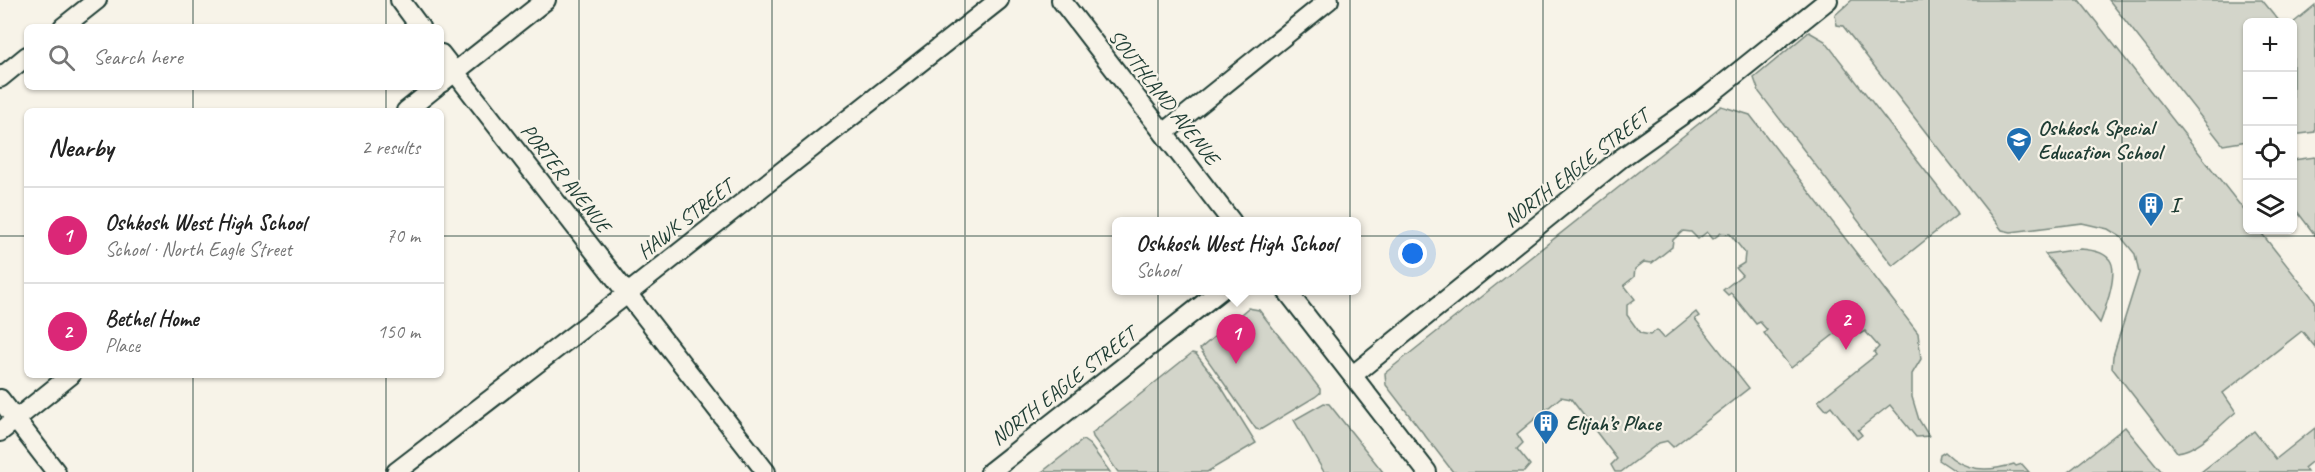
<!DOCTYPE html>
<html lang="en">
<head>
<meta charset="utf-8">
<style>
	:root { --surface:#fff; --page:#f6f6f6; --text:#222; --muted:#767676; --line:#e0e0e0; --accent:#db2777 }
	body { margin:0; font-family:Caveat,sans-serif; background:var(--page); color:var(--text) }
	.controls { position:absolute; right:18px; top:18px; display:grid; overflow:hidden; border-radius:9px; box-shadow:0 2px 4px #0004 }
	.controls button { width:54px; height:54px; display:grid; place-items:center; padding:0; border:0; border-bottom:2px solid var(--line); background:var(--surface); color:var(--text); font:30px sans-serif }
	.you { position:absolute; left:1413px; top:254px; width:21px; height:21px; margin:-15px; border:4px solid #fff; border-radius:50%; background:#1a73e8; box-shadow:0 0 0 9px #1a73e833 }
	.badge { display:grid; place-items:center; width:39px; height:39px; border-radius:50%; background:var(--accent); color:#fff; font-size:20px; font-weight:700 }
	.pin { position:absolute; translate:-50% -50px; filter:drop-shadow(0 2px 3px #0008) }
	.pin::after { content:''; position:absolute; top:32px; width:21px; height:18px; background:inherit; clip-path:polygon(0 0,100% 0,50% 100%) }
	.popup { position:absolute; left:1112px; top:217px; width:249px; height:78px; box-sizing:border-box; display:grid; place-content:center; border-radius:9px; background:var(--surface); filter:drop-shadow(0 2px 4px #0005); font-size:20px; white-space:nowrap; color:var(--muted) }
	.popup b { font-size:22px; color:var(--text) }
	.popup::after { content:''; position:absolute; left:50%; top:100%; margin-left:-12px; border:12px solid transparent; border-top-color:var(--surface) }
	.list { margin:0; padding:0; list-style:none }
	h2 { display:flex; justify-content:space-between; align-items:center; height:78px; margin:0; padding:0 24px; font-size:26px }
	h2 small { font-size:20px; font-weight:400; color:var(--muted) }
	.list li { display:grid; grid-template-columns:39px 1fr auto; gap:18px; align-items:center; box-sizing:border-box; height:96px; padding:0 24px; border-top:2px solid var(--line) }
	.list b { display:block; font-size:22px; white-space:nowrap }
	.list p { margin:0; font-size:20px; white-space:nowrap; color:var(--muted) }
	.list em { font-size:20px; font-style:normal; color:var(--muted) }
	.icon { flex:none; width:33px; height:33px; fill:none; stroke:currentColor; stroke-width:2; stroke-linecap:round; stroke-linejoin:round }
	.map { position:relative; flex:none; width:2315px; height:472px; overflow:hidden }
	.search { position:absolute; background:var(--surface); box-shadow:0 2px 4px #0004; left:24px; top:24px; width:420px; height:66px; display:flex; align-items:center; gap:15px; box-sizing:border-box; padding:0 21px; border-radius:9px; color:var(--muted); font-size:22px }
	.panel { position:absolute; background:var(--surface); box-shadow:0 2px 4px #0004; left:24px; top:108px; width:420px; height:270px; border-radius:9px }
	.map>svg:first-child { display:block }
</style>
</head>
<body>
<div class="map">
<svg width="2315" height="472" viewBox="0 0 2315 472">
	<rect width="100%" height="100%" fill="#f7f3e8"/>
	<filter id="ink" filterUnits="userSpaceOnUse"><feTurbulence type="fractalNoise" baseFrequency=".0167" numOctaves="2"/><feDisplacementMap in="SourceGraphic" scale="12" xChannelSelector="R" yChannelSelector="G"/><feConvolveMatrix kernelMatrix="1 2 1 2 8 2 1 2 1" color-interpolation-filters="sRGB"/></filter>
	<g filter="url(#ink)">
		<!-- green -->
		<g fill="#d3d5ca" stroke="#79897f" stroke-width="1.5">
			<path d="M1852 0H2079L2247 214 2248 230H2259L2315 301V347L2302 331 2223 393 2236 412C2220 425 2199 450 2177 452L2112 368 2113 356 2139 273 2135 254 2121 237 2108 229 2082 223 2011 232 2002 230 1843 26 1837 25 1835 15Z"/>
			<polygon points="2109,0 2262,0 2280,22 2248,22 2247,141 2223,145"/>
			<polygon points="2315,5 2315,132 2293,135 2293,23"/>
			<polygon points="1809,32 1825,41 1957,212 1958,214 1893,266 1759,92 1754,78"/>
			<polygon points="1721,106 1750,115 1918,333 1921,359 1912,374 1912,397 1919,420 1929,436 1916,437 1890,405 1858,430 1862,435 1857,439 1831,406 1826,410 1818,401 1876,355 1874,352 1879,347 1865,331 1860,334 1850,322 1791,368 1764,333 1767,330 1760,322 1756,324 1731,293 1728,295 1723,290 1742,275 1736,268 1744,263 1745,253 1730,234 1721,233 1713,239 1707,232 1698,239 1691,232 1683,231 1673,240 1672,247 1652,263 1644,262 1635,269 1634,277 1624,285 1635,299 1627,305 1627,315 1640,333 1650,335 1657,330 1664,338 1696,312 1699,316 1695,319 1749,388 1673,447 1667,441 1659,443 1621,472 1615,472 1611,465 1617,459 1571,399 1561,397 1517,434 1523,443 1517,449 1530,465 1524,472 1453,472 1386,385 1385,373"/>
			<polygon points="2315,157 2315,235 2293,206 2293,160"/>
			<path d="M2080 249C2116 251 2117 266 2109 296 2106 305 2104 314 2100 323L2045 254Z"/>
			<polygon points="1248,308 1259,310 1320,389 1320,393 1315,397 1260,430 1256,429 1200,349"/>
			<polygon points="1192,353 1196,354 1220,385 1256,443 1207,472 1118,472 1093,437 1092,433"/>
			<polygon points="1324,403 1329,404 1383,472 1324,472 1294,420"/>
			<polygon points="2125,427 2162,472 2068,472"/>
			<polygon points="2315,428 2315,459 2304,468 2307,472 2201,472 2254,431 2276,459"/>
			<polygon points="1083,440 1090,445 1110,472 1042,472"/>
			<path d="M1945 452C1965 472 1988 472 2014 464L2016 466 2022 464 2029 472H1957L1939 460 1940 455Z"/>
		</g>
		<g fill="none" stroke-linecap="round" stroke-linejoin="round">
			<defs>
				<g id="minor">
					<polyline points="400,0 420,27"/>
					<polyline points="1061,0 1232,222"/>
					<polyline points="63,27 97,0"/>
					<polyline points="441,54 766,472"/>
					<polyline points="0,78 27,56"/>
					<polyline points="441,83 546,0"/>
					<polyline points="406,111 436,87"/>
					<polyline points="1164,133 1329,0"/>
					<polyline points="1286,290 1427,472"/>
					<polyline points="1353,375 1620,159 1702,101 1828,0"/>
					<polyline points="0,399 56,472"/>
					<polyline points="0,432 71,375"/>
					<polyline points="396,472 627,294 999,0"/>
					<polyline points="990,472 1221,290"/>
				</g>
			</defs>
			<!-- minor casing -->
			<use href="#minor" stroke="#1f3d34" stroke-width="22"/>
			<!-- minor -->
			<use href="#minor" stroke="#f7f3e8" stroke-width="18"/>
		</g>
	</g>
	<!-- grid -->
	<path fill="none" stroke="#1f3d34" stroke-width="1.5" stroke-opacity="0.55" d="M193 0V27M386 0V27M579 0V472M772 0V472M965 0V472M1158 0V472M1350 0V472M1543 0V472M1736 0V472M1929 0V472M2122 0V472M193 87V111M386 87V111M0 236H27M441 236H2315M193 375V472M386 375V472"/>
	<!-- icons -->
	<defs>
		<symbol id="school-pin" viewBox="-11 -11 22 30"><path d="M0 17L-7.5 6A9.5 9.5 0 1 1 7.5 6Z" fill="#1f6fb2" stroke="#f7f3e8"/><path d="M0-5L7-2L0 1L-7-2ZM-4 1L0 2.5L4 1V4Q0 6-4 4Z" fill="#fff"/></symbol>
		<symbol id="building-pin" viewBox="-11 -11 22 30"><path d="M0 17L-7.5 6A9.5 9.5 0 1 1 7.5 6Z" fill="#1f6fb2" stroke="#f7f3e8"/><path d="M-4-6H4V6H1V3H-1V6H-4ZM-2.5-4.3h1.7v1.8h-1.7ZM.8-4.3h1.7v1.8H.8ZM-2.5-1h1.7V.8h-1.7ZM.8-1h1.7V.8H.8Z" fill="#fff"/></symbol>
	</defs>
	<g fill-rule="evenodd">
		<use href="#school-pin" x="2004" y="125" width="30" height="40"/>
		<use href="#building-pin" x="2136" y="190" width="30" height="40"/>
		<use href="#building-pin" x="1531" y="408" width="30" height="40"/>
	</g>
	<g text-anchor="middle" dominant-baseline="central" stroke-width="4.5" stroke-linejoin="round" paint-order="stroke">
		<!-- street labels -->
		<g font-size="21" fill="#1f3d34" stroke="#f7f3e8">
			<text transform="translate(1164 97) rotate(52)">SOUTHLAND AVENUE</text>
			<text transform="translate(1576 168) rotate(-38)">NORTH EAGLE STREET</text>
			<text transform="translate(566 178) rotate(52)">PORTER AVENUE</text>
			<text transform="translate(685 219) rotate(-38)">HAWK STREET</text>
			<text transform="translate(1063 386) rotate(-38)">NORTH EAGLE STREET</text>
		</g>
		<!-- poi labels -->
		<g font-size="21" font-weight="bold" fill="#1f3d34" stroke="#f7f3e8" text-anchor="start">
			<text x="2038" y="128">Oshkosh Special<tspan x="2038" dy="24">Education School</tspan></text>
			<text x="2170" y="205">I</text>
			<text x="1566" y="423">Elijah’s Place</text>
		</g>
	</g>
</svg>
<div class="controls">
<button>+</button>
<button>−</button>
<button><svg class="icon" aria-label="locate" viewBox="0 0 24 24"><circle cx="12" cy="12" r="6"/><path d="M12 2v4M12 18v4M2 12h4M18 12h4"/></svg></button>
<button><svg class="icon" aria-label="layers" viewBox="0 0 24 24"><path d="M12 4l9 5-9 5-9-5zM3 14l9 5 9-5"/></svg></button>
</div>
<div class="you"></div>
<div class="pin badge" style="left:1236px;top:364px">1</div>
<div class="popup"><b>Oshkosh West High School</b>School</div>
<div class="pin badge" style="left:1846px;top:350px">2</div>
<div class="search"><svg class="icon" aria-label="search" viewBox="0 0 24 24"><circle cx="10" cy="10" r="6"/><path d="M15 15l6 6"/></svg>Search here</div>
<section class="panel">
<h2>Nearby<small>2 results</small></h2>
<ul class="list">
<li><span class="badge">1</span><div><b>Oshkosh West High School</b><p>School · North Eagle Street</p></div><em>70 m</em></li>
<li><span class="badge">2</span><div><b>Bethel Home</b><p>Place</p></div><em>150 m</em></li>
</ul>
</section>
</div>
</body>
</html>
